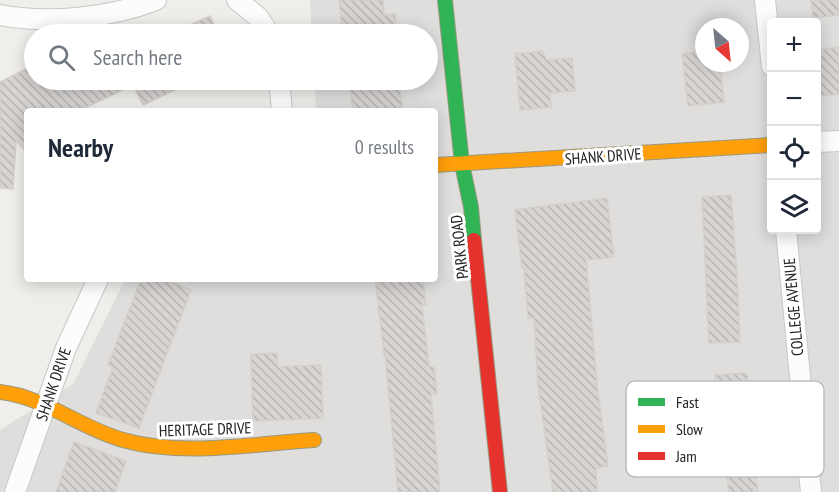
<!DOCTYPE html>
<html lang="en">
<head>
<meta charset="utf-8">
<style>
	:root { --surface:#fff; --page:#f2f2f3; --text:#1f2937; --muted:#747a83; --line:#e0e1e3 }
	body { margin:0; font-family:"PT Sans Narrow",sans-serif; background:var(--page); color:var(--text) }
	.controls { position:absolute; right:18px; top:18px; display:grid; overflow:hidden; border-radius:6px; box-shadow:0 3px 15px #0003 }
	.controls button { width:54px; height:54px; display:grid; place-items:center; padding:0; border:0; border-bottom:2px solid var(--line); background:var(--surface); color:var(--text); font:30px sans-serif }
	.compass { position:absolute; left:695px; top:18px; width:54px; height:54px; border-radius:50%; background:var(--surface); box-shadow:0 3px 15px #0003; rotate:153deg }
	.list { margin:0; padding:0; list-style:none }
	h2 { display:flex; justify-content:space-between; align-items:center; height:78px; margin:0; padding:0 24px; font-size:26px }
	h2 small { font-size:20px; font-weight:400; color:var(--muted) }
	.icon { flex:none; width:33px; height:33px; fill:none; stroke:currentColor; stroke-width:2; stroke-linecap:round; stroke-linejoin:round }
	.map { position:relative; flex:none; width:839px; height:492px; overflow:hidden }
	.search { position:absolute; background:var(--surface); box-shadow:0 3px 15px #0003; left:24px; top:24px; width:414px; height:66px; display:flex; align-items:center; gap:15px; box-sizing:border-box; padding:0 21px; border-radius:33px; color:var(--muted); font-size:22px }
	.panel { position:absolute; background:var(--surface); box-shadow:0 3px 15px #0003; left:24px; top:108px; width:414px; height:174px; border-radius:6px }
	.map>svg:first-child { display:block }
</style>
</head>
<body>
<div class="map">
<svg width="839" height="492" viewBox="0 0 839 492">
	<defs>
		<pattern id="building-back-hatch" width="6" height="6" patternUnits="userSpaceOnUse" patternTransform="scale(1.5)"><rect width="6" height="6" fill="#d7d4d2"/><path d="M-1 5l2 2M0 0l6 6M5-1l2 2" fill="none" stroke="#b8b6b4"/></pattern>
	</defs>
	<rect width="100%" height="100%" fill="#f0eeeb"/>
	<!-- residential -->
	<path fill="#dfdedc" fill-rule="evenodd" d="M310 0H839V492H0V430L74 383 125 279H435V111H316L314 80H428V34H312ZM772 22H816V230H772ZM704 27H740V63H704Z"/>
	<!-- building -->
	<g fill="url(#building-back-hatch)" stroke="#d3d0cc" stroke-width="1.5">
		<polygon points="339,0 383,0 384,15 395,14 397,34 343,34"/>
		<polygon points="811,0 837,0 839,15 813,18"/>
		<polygon points="210,16 218,34 170,34"/>
		<polygon points="839,47 839,94 819,96 816,50"/>
		<polygon points="542,51 547,60 572,58 575,91 550,93 551,107 520,110 515,54"/>
		<polygon points="704,51 704,63 720,63 724,102 688,106 682,54"/>
		<polygon points="34,65 34,80 196,80 143,105 133,85 78,111 27,111 27,152 16,141 13,189 0,188 0,82"/>
		<polygon points="349,80 390,80 392,90 400,89 403,111 353,111"/>
		<polygon points="731,195 737,276 740,342 709,343 702,197"/>
		<polygon points="607,198 614,257 586,260 597,385 608,466 596,468 597,492 553,492 538,385 534,318 528,318 524,268 522,268 515,210"/>
		<polygon points="141,279 163,279 191,290 139,428 96,413 113,367 108,365"/>
		<polygon points="375,279 423,279 426,305 422,305 429,367 434,366 437,394 431,395 440,492 398,492 385,353 384,354"/>
		<polygon points="277,353 278,367 321,365 323,418 253,421 251,354"/>
		<polygon points="747,373 751,426 749,426 758,492 729,492 720,428 719,429 715,375"/>
		<polygon points="74,442 126,461 115,492 56,492"/>
	</g>
	<g fill="none" stroke-linecap="round" stroke-linejoin="round">
		<defs>
			<g id="street">
				<polyline points="237,0 258,17 269,34"/>
				<polyline points="765,0 772,66"/>
				<path d="M0 15C49 24 110 18 156 0"/>
				<polyline points="279,80 282,111"/>
				<polyline points="816,142 839,141"/>
				<polyline points="786,230 811,492"/>
				<polyline points="15,492 66,348 98,279"/>
			</g>
			<polyline id="fast" points="445,0 462,164 471,207 474,240"/>
			<g id="slow">
				<polyline points="435,165 772,145"/>
				<path d="M0 392C45 397 80 428 123 440 183 457 252 444 314 440"/>
			</g>
			<polyline id="jam" points="474,240 500,492"/>
		</defs>
		<!-- street casing -->
		<use href="#street" stroke="#c9c8c7" stroke-width="22"/>
		<!-- fast casing -->
		<use href="#fast" stroke="#999a82" stroke-width="16"/>
		<!-- slow casing -->
		<use href="#slow" stroke="#999a82" stroke-width="16"/>
		<!-- jam casing -->
		<use href="#jam" stroke="#999a82" stroke-width="16"/>
		<!-- street -->
		<use href="#street" stroke="#fdfcfc" stroke-width="20"/>
		<!-- fast -->
		<use href="#fast" stroke="#30b455" stroke-width="14"/>
		<!-- slow -->
		<use href="#slow" stroke="#ff9f0a" stroke-width="14"/>
		<!-- jam -->
		<use href="#jam" stroke="#e5322d" stroke-width="14"/>
	</g>
	<g text-anchor="middle" dominant-baseline="central" stroke-width="6" stroke-linejoin="round" paint-order="stroke">
		<!-- street labels -->
		<g font-size="16" fill="#222" stroke="#fff">
			<text transform="translate(603 156) rotate(-4)">SHANK DRIVE</text>
			<text transform="translate(459 247) rotate(-96)">PARK ROAD</text>
			<text transform="translate(793 307) rotate(-95)">COLLEGE AVENUE</text>
			<text transform="translate(53 384) rotate(-71)">SHANK DRIVE</text>
			<text transform="translate(205 429) rotate(-2)">HERITAGE DRIVE</text>
		</g>
	</g>
	<!-- legend -->
	<rect x="626" y="381" width="198" height="96" rx="9" fill="#fff" stroke="#bdbdbd" stroke-width="1.5"/>
	<rect x="638" y="398" width="27" height="8" fill="#30b455"/>
	<rect x="638" y="425" width="27" height="8" fill="#ff9f0a"/>
	<rect x="638" y="452" width="27" height="8" fill="#e5322d"/>
	<g font-size="16" fill="#222">
		<text x="676" y="408">Fast</text>
		<text x="676" y="435">Slow</text>
		<text x="676" y="462">Jam</text>
	</g>
</svg>
<div class="controls">
<button>+</button>
<button>−</button>
<button><svg class="icon" aria-label="locate" viewBox="0 0 24 24"><circle cx="12" cy="12" r="6"/><path d="M12 2v4M12 18v4M2 12h4M18 12h4"/></svg></button>
<button><svg class="icon" aria-label="layers" viewBox="0 0 24 24"><path d="M12 4l9 5-9 5-9-5zM3 14l9 5 9-5"/></svg></button>
</div>
<svg class="compass" viewBox="-18 -18 36 36"><path d="M0-13l5 13h-10z" fill="#e53935"/><path d="M0 13l5-13h-10z" fill="#747a83"/></svg>
<div class="search"><svg class="icon" aria-label="search" viewBox="0 0 24 24"><circle cx="10" cy="10" r="6"/><path d="M15 15l6 6"/></svg>Search here</div>
<section class="panel">
<h2>Nearby<small>0 results</small></h2>
<ul class="list">
</ul>
</section>
</div>
</body>
</html>
